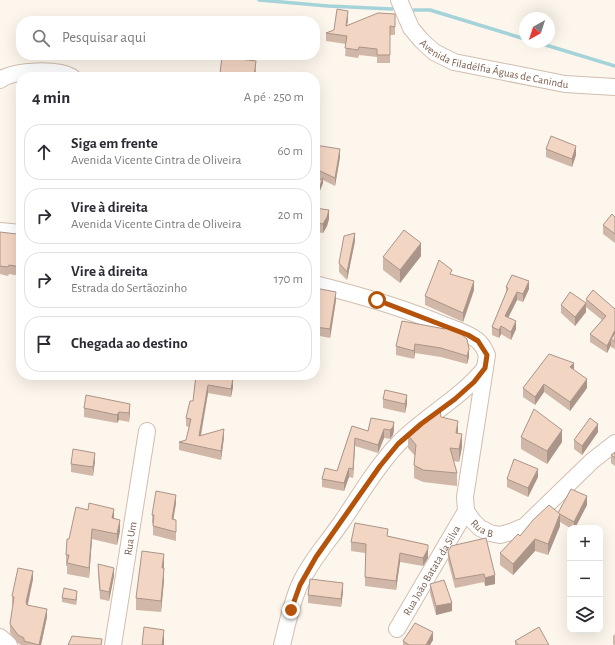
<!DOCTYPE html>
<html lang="pt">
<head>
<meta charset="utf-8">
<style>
	:root { --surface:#fff; --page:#f2f2f3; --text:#2b2b33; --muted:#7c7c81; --line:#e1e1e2 }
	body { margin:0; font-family:"Alegreya Sans",sans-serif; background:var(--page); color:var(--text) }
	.controls { position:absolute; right:12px; bottom:12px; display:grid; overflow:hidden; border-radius:8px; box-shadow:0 4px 16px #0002 }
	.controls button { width:36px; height:36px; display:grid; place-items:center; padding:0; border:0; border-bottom:1px solid var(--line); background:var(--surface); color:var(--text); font:20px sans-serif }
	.compass { position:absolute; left:519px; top:12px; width:36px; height:36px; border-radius:50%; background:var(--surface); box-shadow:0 4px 16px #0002; rotate:219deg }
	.stop { position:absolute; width:12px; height:12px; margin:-9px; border:3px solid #b45309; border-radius:50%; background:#fff }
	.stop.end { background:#b45309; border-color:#fff; box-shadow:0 1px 4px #0008 }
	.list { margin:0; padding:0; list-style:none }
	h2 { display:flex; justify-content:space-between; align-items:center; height:52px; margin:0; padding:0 16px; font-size:17px }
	h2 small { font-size:13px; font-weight:400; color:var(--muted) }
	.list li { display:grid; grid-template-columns:26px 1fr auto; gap:12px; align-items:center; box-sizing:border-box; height:56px; margin:0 8px 8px; padding:0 8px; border:1px solid var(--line); border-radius:16px }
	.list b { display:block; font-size:15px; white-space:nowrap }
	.list p { margin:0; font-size:13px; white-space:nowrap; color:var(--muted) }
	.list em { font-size:13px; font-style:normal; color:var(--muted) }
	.icon { flex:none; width:22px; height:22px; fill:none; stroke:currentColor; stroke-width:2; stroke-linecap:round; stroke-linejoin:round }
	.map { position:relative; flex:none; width:615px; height:645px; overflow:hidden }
	.search { position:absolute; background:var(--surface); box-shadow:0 4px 16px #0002; left:16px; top:16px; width:304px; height:44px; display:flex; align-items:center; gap:10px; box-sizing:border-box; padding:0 14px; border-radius:16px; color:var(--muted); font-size:15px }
	.panel { position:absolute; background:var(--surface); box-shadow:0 4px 16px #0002; left:16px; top:72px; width:304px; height:308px; border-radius:16px }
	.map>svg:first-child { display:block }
</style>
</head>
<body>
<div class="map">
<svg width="615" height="645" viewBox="0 0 615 645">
	<rect width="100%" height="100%" fill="#fdf6ec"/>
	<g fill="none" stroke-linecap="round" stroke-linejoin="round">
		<!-- stream -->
		<g stroke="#a5d3da" stroke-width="3.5">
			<polyline points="259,0 328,6 392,9"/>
			<polyline points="414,10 430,10 525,39"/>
			<polyline points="536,42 615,66"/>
		</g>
		<defs>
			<g id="minor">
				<path id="s1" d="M399 0 411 28 421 40 434 52 454 62 565 84 615 87"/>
				<path d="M0 80C14 70 57 68 72 77"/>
				<polyline points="0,231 21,233"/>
				<path id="s2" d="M315 284C359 295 402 307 444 325 455 329 468 333 477 340 482 344 485 350 487 355L465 497 466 511 473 521 480 528 490 533 500 535 511 532 525 526 592 461 615 443"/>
				<path id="s3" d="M397 629 466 511"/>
				<polyline points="0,637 9,645"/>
				<path id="s4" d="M113 645 147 431"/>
				<path d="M282 645C287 625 291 605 299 586 309 563 327 543 341 523 359 497 376 467 398 444 426 415 459 400 485 368"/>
			</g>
		</defs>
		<!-- minor casing -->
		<use href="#minor" stroke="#d1beb0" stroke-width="18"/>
		<!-- minor -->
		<use href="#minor" stroke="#fff" stroke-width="16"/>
	</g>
	<!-- wall -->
	<g fill="#d1b7a8">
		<polygon points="395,14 395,35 390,35 390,63 377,63 377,57 359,55 358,58 345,56 346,44 326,41 326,33 334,30 348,19 347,26"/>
		<polygon points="256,70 255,77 220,77 220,73"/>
		<polygon points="315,145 340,157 335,186 323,180 323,183 315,203 315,183 321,179 318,178 315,170"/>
		<polygon points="546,149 576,155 572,167 546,157"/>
		<polygon points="315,208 329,219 327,226 323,233 315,232"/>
		<polygon points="615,217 615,243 603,234 603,225"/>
		<polygon points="0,232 21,236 21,276 9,274 8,276 0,274"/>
		<polygon points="355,241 347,280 339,272 339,263"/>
		<polygon points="421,256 400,283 383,270 383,257"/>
		<polygon points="506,287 529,289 523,302 517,300 508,318 516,329 511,340 501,334 499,338 492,335 492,327 506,293"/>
		<polygon points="315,288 336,300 330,338 315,335"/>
		<polygon points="474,290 463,322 425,305 425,296"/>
		<polygon points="586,299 615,309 615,349 611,347 611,345 607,353 590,342 590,334 602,320 586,307 586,312 575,326 561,313 561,305 586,303"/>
		<polygon points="402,321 469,357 467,364 441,357 415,353 414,359 396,355 396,346"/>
		<polygon points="574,370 587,388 570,411 544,392 535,405 523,397 523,388"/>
		<polygon points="145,375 160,375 159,378"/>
		<polygon points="177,375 188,375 188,379 177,377"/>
		<polygon points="196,375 233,387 231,397 208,393 201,436 224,437 221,460 179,450 179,442 186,440 189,427 186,426 186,418 193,401"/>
		<polygon points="383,399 407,404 405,413 383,408"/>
		<polygon points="84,408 130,412 129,422 119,420 117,423 84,417"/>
		<polygon points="441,417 458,434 462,447 459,462 453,461 457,473 457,486 423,482 414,478 414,465 415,456 408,448 408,435"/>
		<polygon points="371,418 394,430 393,435 390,439 384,438 378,453 355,446 353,478 349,477 344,491 322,487 322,479 337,471 352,426 368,431"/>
		<polygon points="598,432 582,455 574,449 574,440"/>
		<polygon points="521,437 562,442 547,464 521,449"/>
		<polygon points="615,452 615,466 611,463 611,455"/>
		<polygon points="95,461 93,476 71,472 71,464"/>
		<polygon points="538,477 528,497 507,487 507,479"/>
		<polygon points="176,503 173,520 176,520 176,541 153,535 153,524 152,523 152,515"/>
		<polygon points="587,505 575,528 570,528 560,522 560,526 548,555 535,551 513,575 500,565 500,553 520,536 558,512"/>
		<polygon points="114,519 120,531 117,545 92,539 89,578 67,574 67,566 66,566 66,555 69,539"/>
		<polygon points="388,536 428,545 428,558 423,566 400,562 396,590 365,586 365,553 351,551 351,542"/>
		<polygon points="448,552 495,575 495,584 485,586 484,582 455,588 448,561"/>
		<polygon points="98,564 114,576 109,601 100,599 98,573"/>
		<polygon points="164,566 164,580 161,612 136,610 136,598"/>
		<polygon points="33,579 28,605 47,617 41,645 21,645 18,643 10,633 10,624 13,605 12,605 12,596"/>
		<polygon points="430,584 452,611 436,615 430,593"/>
		<polygon points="343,592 341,607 308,603 308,595"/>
		<polygon points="77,595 76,605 62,602 62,598"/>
		<polygon points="615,634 615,645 614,645 613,644 613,636"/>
		<polygon points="433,640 430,645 403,645 403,641"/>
		<polygon points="515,641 549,645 515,645"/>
	</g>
	<!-- shaded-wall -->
	<g fill="#aa9588">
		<polygon points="348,11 348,19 346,34 346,26"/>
		<polygon points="256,61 255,77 254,77"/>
		<polygon points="576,146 576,155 572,167 572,159"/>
		<polygon points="340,149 340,157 335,186 335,178"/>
		<polygon points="323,178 323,183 315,203 315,199"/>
		<polygon points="329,210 329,219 327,226 323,233 323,224"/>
		<polygon points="355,233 355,241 347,280 347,272"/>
		<polygon points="421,243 421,256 400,283 400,270"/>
		<polygon points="474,281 474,290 463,322 463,313"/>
		<polygon points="529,281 529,289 523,302 523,294"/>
		<polygon points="336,292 336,300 330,338 330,329"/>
		<polygon points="517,292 517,300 505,324 505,316"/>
		<polygon points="586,303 586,312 575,326 575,317"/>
		<polygon points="516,321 516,329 511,340 511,332"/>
		<polygon points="501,326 501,334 499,338 499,330"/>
		<polygon points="615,330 615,337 611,339 611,345 607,353 607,346"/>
		<polygon points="415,344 415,353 414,359 414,351"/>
		<polygon points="469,349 469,357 467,364 467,356"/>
		<polygon points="574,363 574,372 570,367"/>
		<polygon points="233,379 233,387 231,397 231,389"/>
		<polygon points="587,379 587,388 570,411 570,402"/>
		<polygon points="544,384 544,392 535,405 535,397"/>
		<polygon points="208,385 208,393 199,444 199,436"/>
		<polygon points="407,395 407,404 405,413 405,404"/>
		<polygon points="130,404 130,412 129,422 129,413"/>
		<polygon points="119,412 119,420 117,423 117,415"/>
		<polygon points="458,421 458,433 456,446 456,433"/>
		<polygon points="394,422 394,430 393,435 390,439 390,430"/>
		<polygon points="598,424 598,432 582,455 582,446"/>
		<polygon points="224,429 224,437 221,460 221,451"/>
		<polygon points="384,429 384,438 378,453 378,445"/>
		<polygon points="562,430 562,442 547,464 547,451"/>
		<polygon points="462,434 462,447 459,462 459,449"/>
		<polygon points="355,438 355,446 353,478 353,469"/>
		<polygon points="95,453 95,461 93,476 93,467"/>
		<polygon points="349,468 349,477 344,491 344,483"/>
		<polygon points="538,469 538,477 528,497 528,488"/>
		<polygon points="176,495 176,503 172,528 172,519"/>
		<polygon points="587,496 587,505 575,528 574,528 574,522"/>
		<polygon points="114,509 114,520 112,518"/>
		<polygon points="560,514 560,526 548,555 548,544"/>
		<polygon points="120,520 120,531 117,545 117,534"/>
		<polygon points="92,529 92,539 89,578 89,568"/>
		<polygon points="535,539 535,551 513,575 513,564"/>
		<polygon points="428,549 428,558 423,566 423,558"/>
		<polygon points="400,553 400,562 396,590 396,581"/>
		<polygon points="164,554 164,566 162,580 162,568"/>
		<polygon points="114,568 114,576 109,601 109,592"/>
		<polygon points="164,568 164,580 161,612 161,601"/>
		<polygon points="33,571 33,579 26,611 26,602"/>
		<polygon points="495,575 495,584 485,586 485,578"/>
		<polygon points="343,583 343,592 341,607 341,599"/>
		<polygon points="77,591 77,595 76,605 76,600"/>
		<polygon points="452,603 452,611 436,615 436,606"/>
		<polygon points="47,609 47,617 41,645 39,645"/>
		<polygon points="164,630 164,645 162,645"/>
		<polygon points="433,632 433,640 430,645 426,645"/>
	</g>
	<!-- building -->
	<g fill="#f3d5c3" stroke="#aa9588">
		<polygon points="337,9 348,11 346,26 378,13 395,14 395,27 390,26 390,55 377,55 377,49 359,47 358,50 345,48 347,36 326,33 334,30"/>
		<polygon points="222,57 256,61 254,77 220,73"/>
		<polygon points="551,136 576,146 572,159 546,149"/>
		<polygon points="315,145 340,149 335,178 318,170 315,162"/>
		<polygon points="323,178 315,199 315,183"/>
		<polygon points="315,208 329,210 327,217 323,224 315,223"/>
		<polygon points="612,214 615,217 615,234 603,225"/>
		<polygon points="404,230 421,243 400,270 383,257"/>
		<polygon points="0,232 17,234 21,236 21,267 9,265 8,267 0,266"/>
		<polygon points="355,233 347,272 339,263 344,236"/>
		<polygon points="439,260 452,270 450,274 474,281 463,313 425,296"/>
		<polygon points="512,275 529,281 523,294 517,292 505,316 516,321 511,332 501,326 499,330 492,327 508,288 506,287"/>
		<polygon points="315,288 336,292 330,329 315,327"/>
		<polygon points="593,290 615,309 615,330 607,346 590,334 606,316 586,299"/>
		<polygon points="570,292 586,303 575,317 561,305"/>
		<polygon points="402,321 445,329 446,327 460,333 467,339 469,349 467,356 441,348 415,344 414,351 396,346"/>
		<polygon points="615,333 615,342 611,339"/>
		<polygon points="549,354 574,363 570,367 587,379 570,402 544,384 535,397 523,388"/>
		<polygon points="196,375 207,375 233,379 231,389 208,385 199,436 224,429 221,451 179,442 186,440 191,419 186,418 190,401 193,401"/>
		<polygon points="385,390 407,395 405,404 383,399"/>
		<polygon points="86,395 130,404 129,413 119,412 117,415 84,408"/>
		<polygon points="440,408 441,417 458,421 456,433 462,434 459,449 450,448 457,473 423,470 414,465 416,445 408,435"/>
		<polygon points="534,409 562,430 547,451 521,437"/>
		<polygon points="371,418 394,422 393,427 390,430 384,429 378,445 355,438 353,469 349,468 344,483 322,479 325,468 337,471 352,426 368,431"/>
		<polygon points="590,418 598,424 582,446 574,440"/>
		<polygon points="73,449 95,453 93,467 71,464"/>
		<polygon points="615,452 615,458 611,455"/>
		<polygon points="514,459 538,469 528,488 507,479"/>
		<polygon points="571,489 587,496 574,522 558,513"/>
		<polygon points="156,491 176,495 172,519 176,520 176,532 153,526 154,515 152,515"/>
		<polygon points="89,503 114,509 112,518 120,520 117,534 92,529 89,568 67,563 69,555 66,555 67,539 69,539 76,507 88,510"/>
		<polygon points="549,505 560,514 548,544 535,539 513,564 500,553 518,534 520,536 533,520"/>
		<polygon points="355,523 388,529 387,536 428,545 428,549 423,558 400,553 396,581 365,577 366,544 351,542"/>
		<polygon points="486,538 495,575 485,578 484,574 455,579 448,552 451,546"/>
		<polygon points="142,551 164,554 162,568 164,568 161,601 136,598"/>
		<polygon points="98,564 114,568 109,592 100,590"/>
		<polygon points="18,568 33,571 26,602 27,605 47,609 39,645 24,641 24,638 18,635 10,624 14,597 12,596"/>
		<polygon points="310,579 343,583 341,599 308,595"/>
		<polygon points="444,580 452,603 436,606 430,584"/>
		<polygon points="64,588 77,591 76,600 62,598"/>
		<polygon points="415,623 433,632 426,645 409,645 403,641"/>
		<polygon points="144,627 164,630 162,645 142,645"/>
		<polygon points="539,627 549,645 518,645 515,641"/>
		<polygon points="72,636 102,639 101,645 68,645"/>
	</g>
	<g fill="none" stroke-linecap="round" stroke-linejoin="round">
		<!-- route -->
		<polyline stroke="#b45309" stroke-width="5" points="291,610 300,585 316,557 380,466 398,444 421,424 455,399 474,382 485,368 487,355 478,341 468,335 377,300"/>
	</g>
	<g text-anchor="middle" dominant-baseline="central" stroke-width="3" stroke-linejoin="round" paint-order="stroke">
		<!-- street labels -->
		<g font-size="11" fill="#7a5c4d" stroke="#fffaf3">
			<text stroke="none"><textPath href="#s1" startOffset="125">Avenida Filadélfia Águas de Canindu</textPath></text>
			<text stroke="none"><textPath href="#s2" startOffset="372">Rua B</textPath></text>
			<text stroke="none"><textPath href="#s4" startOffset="108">Rua Um</textPath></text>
			<text stroke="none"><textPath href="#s3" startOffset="68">Rua João Batata da Silva</textPath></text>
		</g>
	</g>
</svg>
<div class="controls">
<button>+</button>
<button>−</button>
<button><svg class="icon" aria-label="layers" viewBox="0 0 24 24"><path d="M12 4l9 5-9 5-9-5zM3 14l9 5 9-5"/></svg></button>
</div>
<svg class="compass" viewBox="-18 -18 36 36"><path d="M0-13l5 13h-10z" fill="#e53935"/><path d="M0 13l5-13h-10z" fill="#7c7c81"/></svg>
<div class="stop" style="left:377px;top:300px"></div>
<div class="stop end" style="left:291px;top:610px"></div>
<div class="search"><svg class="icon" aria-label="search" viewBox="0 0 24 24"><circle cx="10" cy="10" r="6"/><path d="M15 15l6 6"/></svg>Pesquisar aqui</div>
<section class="panel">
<h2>4 min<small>A pé · 250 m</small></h2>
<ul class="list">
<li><svg class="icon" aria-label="ahead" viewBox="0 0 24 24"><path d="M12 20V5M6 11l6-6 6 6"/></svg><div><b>Siga em frente</b><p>Avenida Vicente Cintra de Oliveira</p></div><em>60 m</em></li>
<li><svg class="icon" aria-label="right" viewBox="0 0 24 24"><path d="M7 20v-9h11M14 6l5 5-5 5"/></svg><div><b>Vire à direita</b><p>Avenida Vicente Cintra de Oliveira</p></div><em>20 m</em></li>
<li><svg class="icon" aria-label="right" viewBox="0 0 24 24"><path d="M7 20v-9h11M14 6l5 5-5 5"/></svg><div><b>Vire à direita</b><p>Estrada do Sertãozinho</p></div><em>170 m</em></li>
<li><svg class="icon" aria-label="arrive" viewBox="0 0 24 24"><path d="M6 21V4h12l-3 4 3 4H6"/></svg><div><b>Chegada ao destino</b></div></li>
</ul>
</section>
</div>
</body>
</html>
